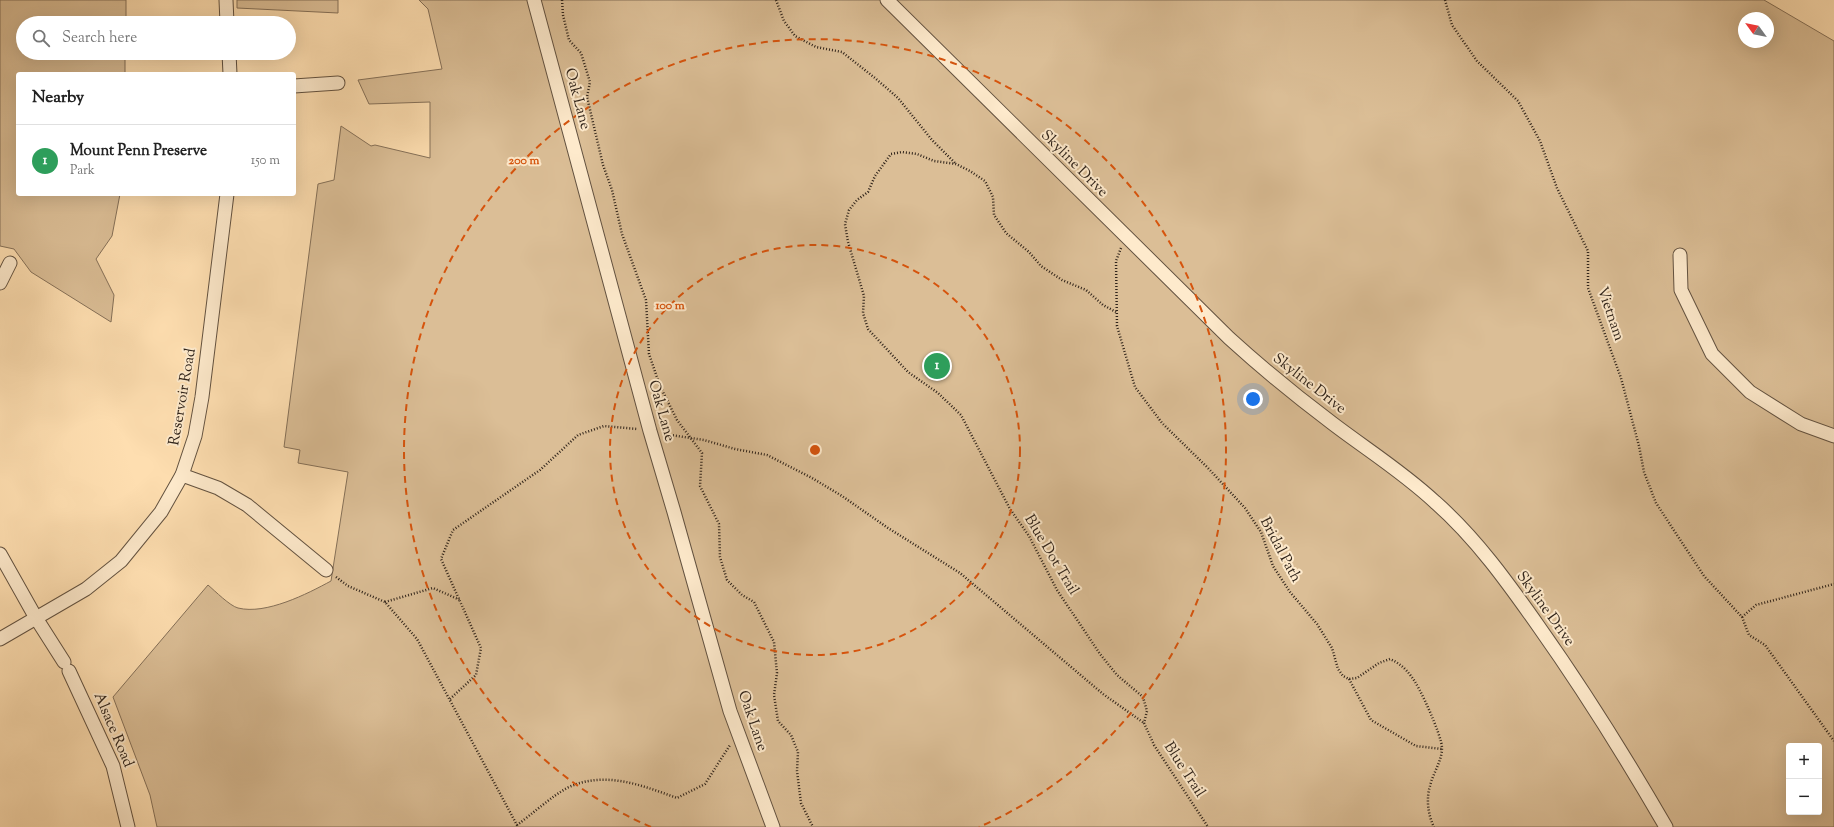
<!DOCTYPE html>
<html lang="en">
<head>
<meta charset="utf-8">
<style>
	:root { --surface:#fff; --page:#f6f6f6; --text:#222; --muted:#767676; --line:#e0e0e0; --accent:#db2777 }
	body { margin:0; font-family:"Sorts Mill Goudy",serif; background:var(--page); color:var(--text) }
	.controls { position:absolute; right:12px; bottom:12px; display:grid; overflow:hidden; border-radius:4px; box-shadow:0 4px 16px #0002 }
	.controls button { width:36px; height:36px; display:grid; place-items:center; padding:0; border:0; border-bottom:1px solid var(--line); background:var(--surface); color:var(--text); font:20px sans-serif }
	.compass { position:absolute; left:1738px; top:12px; width:36px; height:36px; border-radius:50%; background:var(--surface); box-shadow:0 4px 16px #0002; rotate:303deg }
	.you { position:absolute; left:1253px; top:399px; width:14px; height:14px; margin:-10px; border:3px solid #fff; border-radius:50%; background:#1a73e8; box-shadow:0 0 0 6px #1a73e833 }
	.badge { display:grid; place-items:center; width:26px; height:26px; border-radius:50%; background:var(--accent); color:#fff; font-size:13px; font-weight:700 }
	.pin { position:absolute; translate:-50% -50%; border:2px solid #fff; box-shadow:0 1px 4px #0006 }
	.list { margin:0; padding:0; list-style:none }
	h2 { display:flex; justify-content:space-between; align-items:center; height:52px; margin:0; padding:0 16px; font-size:17px }
	h2 small { font-size:13px; font-weight:400; color:var(--muted) }
	.list li { display:grid; grid-template-columns:26px 1fr auto; gap:12px; align-items:center; box-sizing:border-box; height:72px; padding:0 16px; border-top:1px solid var(--line) }
	.list b { display:block; font-size:15px; white-space:nowrap }
	.list p { margin:0; font-size:13px; white-space:nowrap; color:var(--muted) }
	.list em { font-size:13px; font-style:normal; color:var(--muted) }
	.icon { flex:none; width:22px; height:22px; fill:none; stroke:currentColor; stroke-width:2; stroke-linecap:round; stroke-linejoin:round }
	.map { position:relative; flex:none; width:1834px; height:827px; overflow:hidden }
	.search { position:absolute; background:var(--surface); box-shadow:0 4px 16px #0002; left:16px; top:16px; width:280px; height:44px; display:flex; align-items:center; gap:10px; box-sizing:border-box; padding:0 14px; border-radius:22px; color:var(--muted); font-size:15px }
	.panel { position:absolute; background:var(--surface); box-shadow:0 4px 16px #0002; left:16px; top:72px; width:280px; height:124px; border-radius:4px }
	.map>svg:first-child { display:block }
</style>
</head>
<body>
<div class="map">
<svg width="1834" height="827" viewBox="0 0 1834 827">
	<rect width="100%" height="100%" fill="#fedeb0"/>
	<filter id="stains"><feTurbulence type="fractalNoise" baseFrequency=".005" numOctaves="4"/><feColorMatrix values="0 0 0 0 .2 0 0 0 0 .09 0 0 0 0 .02 0 0 0 .5 -.17"/></filter>
	<radialGradient id="worn" r=".72"><stop offset=".6" stop-color="#630" stop-opacity="0"/><stop offset="1" stop-color="#630" stop-opacity=".3"/></radialGradient>
	<!-- green -->
	<g fill="#dbbe96" stroke="#857058" fill-rule="evenodd">
		<polygon points="0,0 126,0 126,23 23,23 23,53 125,53 125,74 18,74 18,194 120,194 112,236 96,259 114,295 111,322 31,272 14,249 0,246"/>
		<polygon points="237,0 338,0 338,13 237,8"/>
		<path d="M419 0H1764L1834 41V827H157L150 795 113 697 208 585C215 591 230 606 238 608 266 615 307 594 331 581L348 472 298 463 300 450 284 447 318 184 334 180 341 126 371 146 375 145 430 158V102L369 104 358 80 442 69 428 9ZM1744 18H1768V42H1744ZM1789 746H1819V812H1789Z"/>
	</g>
	<g fill="none" stroke-linecap="round" stroke-linejoin="round">
		<defs>
			<g id="street">
				<polyline points="226,0 227,23"/>
				<polyline points="534,0 650,431 674,512 730,711 773,827"/>
				<path d="M887 0 1229 338C1262 368 1296 396 1332 423 1366 449 1403 472 1435 502 1476 538 1508 583 1539 627 1585 692 1626 758 1666 827"/>
				<polyline points="229,53 230,74"/>
				<polyline points="294,86 338,83"/>
				<polyline points="1680,255 1681,290 1712,354 1750,392 1801,424 1834,436"/>
				<polyline points="0,283 10,263"/>
				<polyline points="182,475 218,488 247,505 326,570"/>
				<polyline points="0,554 36,618 64,662"/>
				<polyline points="0,639 86,589 121,561 161,512 182,475 195,436 202,397 227,194"/>
				<polyline points="69,671 113,766 128,827"/>
			</g>
		</defs>
		<!-- street casing -->
		<use href="#street" stroke="#635240" stroke-width="15"/>
		<!-- path -->
		<g stroke="#2f231a" stroke-width="2.5" stroke-dasharray="1 2" stroke-linecap="butt">
			<polyline points="562,0 563,15 569,40 581,53 590,82 587,97 603,165 612,190 622,234 646,300 649,354 660,386 677,420 702,453 700,486 719,524 720,557 727,580 742,595 754,602 774,642 777,673 774,695 778,721 791,735 798,752 797,771 801,803 813,827"/>
			<polyline points="776,0 784,21 795,36 816,47 842,52 875,78 898,98 932,140 956,164"/>
			<polyline points="1445,0 1452,25 1477,61 1518,101 1540,141 1557,188 1588,251 1588,288 1621,378 1639,446 1644,472 1656,503 1704,576 1742,617 1749,635 1765,645 1834,741"/>
			<path d="M1121 248 1116 261 1117 326 1135 387 1162 423 1208 468 1245 508 1261 532 1273 566 1290 592 1317 624 1332 648 1338 669 1343 676 1349 679 1357 678 1379 663 1390 659C1399 663 1405 668 1411 676 1419 685 1442 736 1442 748 1442 761 1433 773 1430 786 1426 799 1428 815 1434 827"/>
			<polyline points="1116,312 1103,305 1086,290 1062,280 1041,266 1029,252 1006,233 994,215 993,197 985,181 970,171 956,164 934,161 917,154 902,152 891,154 875,176 868,192 857,200 849,210 845,224 848,242 864,296 863,313 868,329 908,372 938,393 961,415 1010,509 1029,536 1057,590 1100,654 1117,675 1143,697 1147,711 1144,723"/>
			<polyline points="664,434 704,440 735,449 767,455 812,478 842,496 888,528 960,573 1103,694 1144,723"/>
			<polyline points="336,577 348,586 385,602 417,639 518,827"/>
			<polyline points="385,602 433,588 460,600"/>
			<polyline points="1742,617 1756,605 1834,584"/>
			<polyline points="1349,679 1371,720 1416,746 1442,749"/>
			<polyline points="450,699 476,675 481,648 441,559 453,530 540,470 578,435 604,426 637,429"/>
			<polyline points="1144,723 1154,745 1208,827"/>
			<path d="M517 825C531 815 552 796 567 788 604 770 641 785 677 798L705 784 730 745"/>
		</g>
		<!-- street -->
		<use href="#street" stroke="#feeacc" stroke-width="13"/>
	</g>
	<!-- distance rings -->
	<g fill="none" stroke="#d6540d" stroke-width="2" stroke-dasharray="7 5">
		<circle cx="815" cy="450" r="205"/>
		<path d="M651 827A411 411 0 1 1 979 827"/>
	</g>
	<g text-anchor="middle" dominant-baseline="central" stroke-width="4" stroke-linejoin="round" paint-order="stroke">
		<!-- street labels -->
		<g font-size="15" fill="#2f231a" stroke="#feeacc">
			<text transform="translate(577 99) rotate(75)">Oak Lane</text>
			<text transform="translate(1074 164) rotate(45)">Skyline Drive</text>
			<text transform="translate(1610 314) rotate(71)">Vietnam</text>
			<text transform="translate(1309 384) rotate(38)">Skyline Drive</text>
			<text transform="translate(183 397) rotate(-80)">Reservoir Road</text>
			<text transform="translate(661 411) rotate(74)">Oak Lane</text>
			<text transform="translate(1280 550) rotate(62)">Bridal Path</text>
			<text transform="translate(1051 555) rotate(59)">Blue Dot Trail</text>
			<text transform="translate(1545 609) rotate(54)">Skyline Drive</text>
			<text transform="translate(752 721) rotate(71)">Oak Lane</text>
			<text transform="translate(113 730) rotate(67)">Alsace Road</text>
			<text transform="translate(1184 770) rotate(57)">Blue Trail</text>
		</g>
	</g>
	<circle cx="815" cy="450" r="6" fill="#d6540d" stroke="#feeacc" stroke-width="2"/>
	<g font-size="12" text-anchor="middle" font-weight="bold" fill="#d6540d" stroke="#feeacc" stroke-width="4" stroke-linejoin="round" paint-order="stroke">
		<text x="524" y="164">200 m</text>
		<text x="670" y="309">100 m</text>
	</g>
	<rect width="100%" height="100%" filter="url(#stains)"/>
	<rect width="100%" height="100%" fill="url(#worn)"/>
</svg>
<div class="controls">
<button>+</button>
<button>−</button>
</div>
<svg class="compass" viewBox="-18 -18 36 36"><path d="M0-13l5 13h-10z" fill="#e53935"/><path d="M0 13l5-13h-10z" fill="#767676"/></svg>
<div class="you"></div>
<div class="pin badge" style="left:937px;top:366px;background:#2e9e5b">1</div>
<div class="search"><svg class="icon" aria-label="search" viewBox="0 0 24 24"><circle cx="10" cy="10" r="6"/><path d="M15 15l6 6"/></svg>Search here</div>
<section class="panel">
<h2>Nearby<small></small></h2>
<ul class="list">
<li><span class="badge" style="background:#2e9e5b">1</span><div><b>Mount Penn Preserve</b><p>Park</p></div><em>150 m</em></li>
</ul>
</section>
</div>
</body>
</html>
